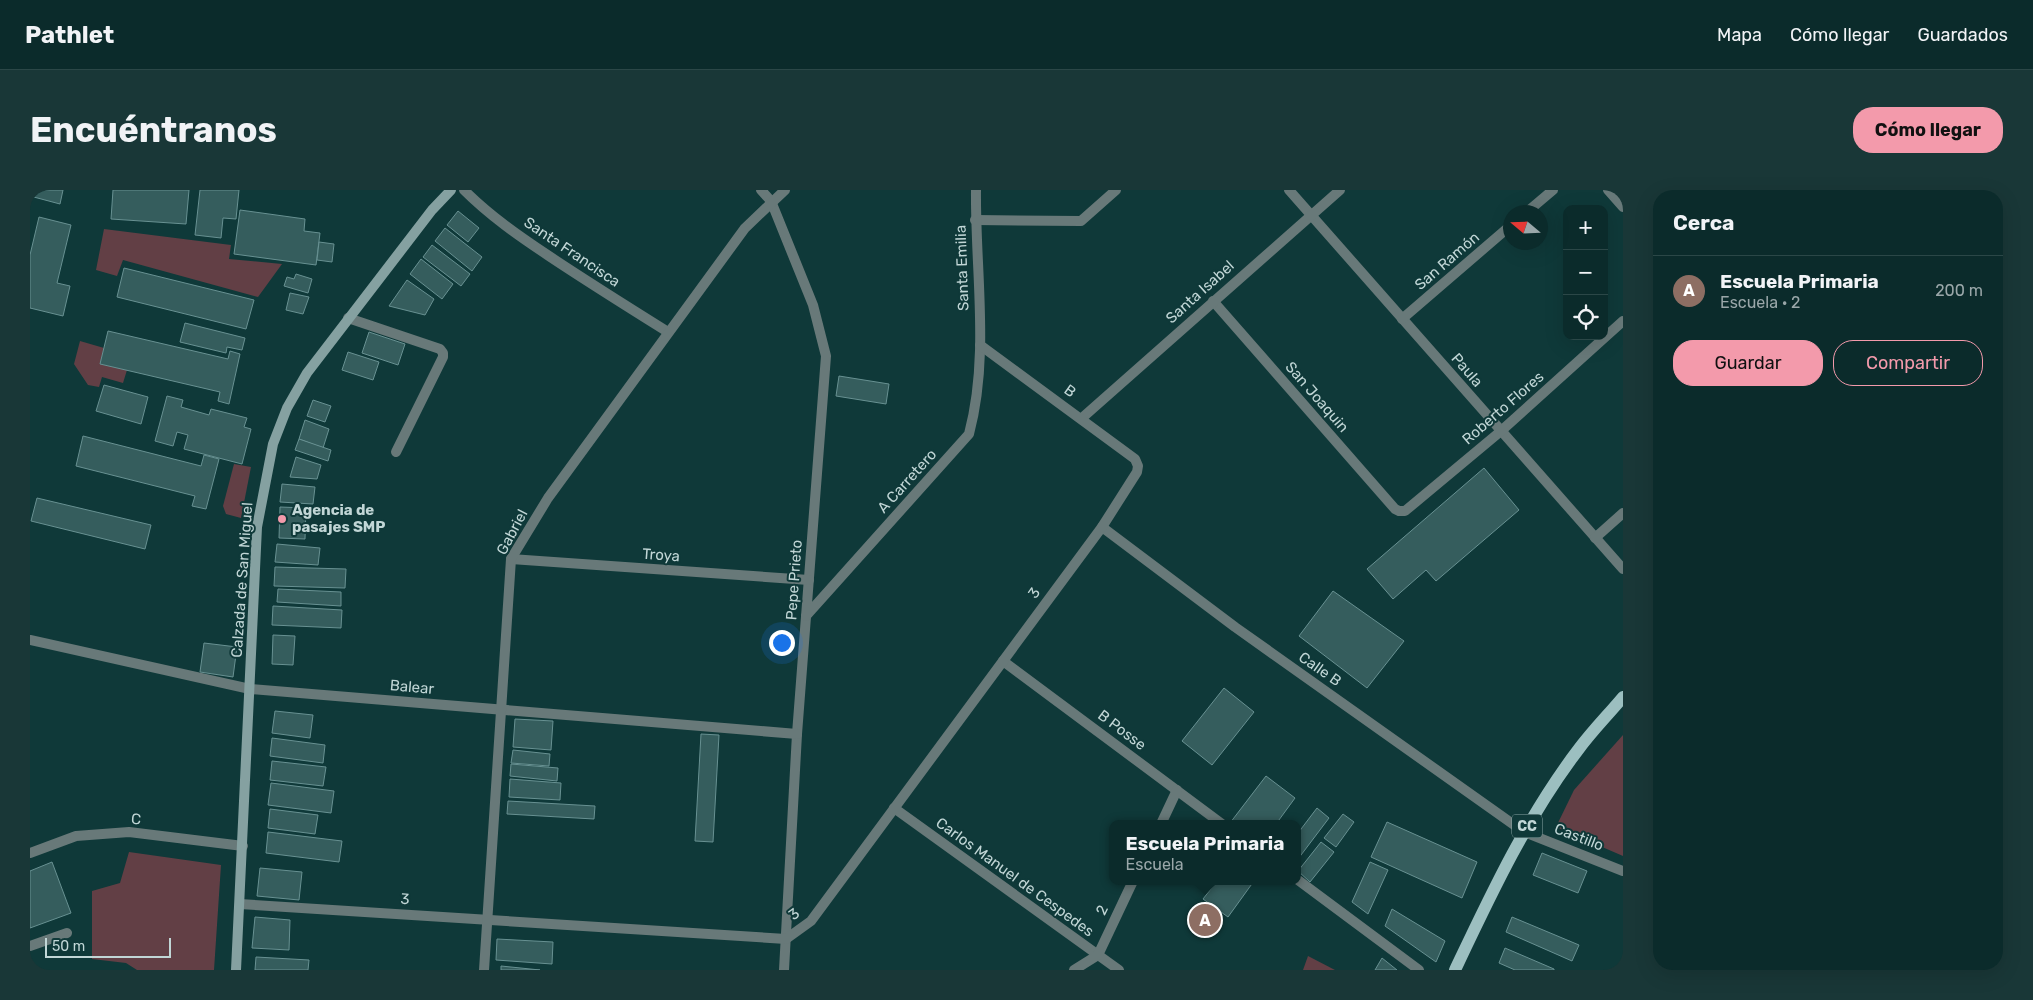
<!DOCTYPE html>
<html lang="es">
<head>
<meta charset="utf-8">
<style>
	:root { --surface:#0b2b2b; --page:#193737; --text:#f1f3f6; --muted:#9aa7a9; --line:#2b4747; --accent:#f39aab }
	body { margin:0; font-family:Rubik,sans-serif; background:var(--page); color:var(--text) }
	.controls { position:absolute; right:15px; top:15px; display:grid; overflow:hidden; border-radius:10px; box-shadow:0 5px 20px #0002 }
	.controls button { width:45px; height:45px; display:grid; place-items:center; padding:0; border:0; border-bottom:1px solid var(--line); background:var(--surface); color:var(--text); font:25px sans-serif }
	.compass { position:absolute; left:1473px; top:15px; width:45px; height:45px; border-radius:50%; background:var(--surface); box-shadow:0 5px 20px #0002; rotate:289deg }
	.scale { position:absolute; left:15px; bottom:12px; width:126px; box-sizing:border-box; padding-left:5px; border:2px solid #c1d6d6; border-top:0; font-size:14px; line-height:18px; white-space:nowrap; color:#c1d6d6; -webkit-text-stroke:4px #0f3939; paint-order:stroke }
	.you { position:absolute; left:751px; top:452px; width:18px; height:18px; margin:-12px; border:4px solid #fff; border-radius:50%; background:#1a73e8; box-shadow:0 0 0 8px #1a73e833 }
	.badge { display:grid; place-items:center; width:32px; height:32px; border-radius:50%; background:var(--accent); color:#fff; font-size:16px; font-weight:700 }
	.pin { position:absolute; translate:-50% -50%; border:2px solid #fff; box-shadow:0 1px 5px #0006 }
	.popup { position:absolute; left:1079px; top:630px; width:192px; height:65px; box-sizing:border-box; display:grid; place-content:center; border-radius:10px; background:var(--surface); filter:drop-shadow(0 1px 4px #0005); font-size:16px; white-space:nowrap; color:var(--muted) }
	.popup b { font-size:19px; color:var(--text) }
	.popup::after { content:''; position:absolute; left:50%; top:100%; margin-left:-10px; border:10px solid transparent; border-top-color:var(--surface) }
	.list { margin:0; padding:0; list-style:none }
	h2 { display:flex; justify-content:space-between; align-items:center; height:65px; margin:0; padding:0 20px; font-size:21px }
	h2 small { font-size:16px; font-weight:400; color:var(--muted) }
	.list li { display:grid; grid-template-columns:32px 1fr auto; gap:15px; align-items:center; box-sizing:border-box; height:70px; padding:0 20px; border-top:1px solid var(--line) }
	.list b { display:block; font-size:19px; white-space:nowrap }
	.list p { margin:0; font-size:16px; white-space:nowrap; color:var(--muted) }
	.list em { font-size:16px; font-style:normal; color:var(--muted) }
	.actions { display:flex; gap:10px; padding:15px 20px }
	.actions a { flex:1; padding:11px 0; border:1px solid var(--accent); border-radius:20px; text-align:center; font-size:18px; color:var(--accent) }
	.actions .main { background:var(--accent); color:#111 }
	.icon { flex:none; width:28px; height:28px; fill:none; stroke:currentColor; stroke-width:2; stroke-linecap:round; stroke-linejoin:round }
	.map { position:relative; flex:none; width:1593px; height:780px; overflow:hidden; border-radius:20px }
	header { display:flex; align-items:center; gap:30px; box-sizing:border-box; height:70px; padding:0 25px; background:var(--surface); border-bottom:1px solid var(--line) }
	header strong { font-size:24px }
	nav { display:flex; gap:28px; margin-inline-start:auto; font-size:18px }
	.intro { display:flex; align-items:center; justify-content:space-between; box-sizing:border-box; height:120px; padding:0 30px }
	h1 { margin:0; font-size:35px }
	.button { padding:12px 22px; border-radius:20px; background:var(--accent); color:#111; font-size:18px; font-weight:700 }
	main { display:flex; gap:30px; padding:0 30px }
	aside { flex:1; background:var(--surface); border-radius:20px; box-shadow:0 5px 20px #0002 }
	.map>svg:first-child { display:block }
</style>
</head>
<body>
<header>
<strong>Pathlet</strong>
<nav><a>Mapa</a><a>Cómo llegar</a><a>Guardados</a></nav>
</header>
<div class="intro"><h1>Encuéntranos</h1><a class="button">Cómo llegar</a></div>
<main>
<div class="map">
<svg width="1593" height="780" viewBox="0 0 1593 780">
	<rect width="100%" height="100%" fill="#0f3939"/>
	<!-- green -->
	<g fill="#623f45">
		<polygon points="74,39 201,55 199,69 252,74 228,107 93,70 87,86 66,80"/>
		<polygon points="50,151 74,158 70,174 97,180 93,193 72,187 69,197 58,195 44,174"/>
		<polygon points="204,274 221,277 211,328 196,324 193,316"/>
		<polygon points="1593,545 1593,666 1526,637 1544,600"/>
		<polygon points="99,662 191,675 184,780 107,780 96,773 62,769 62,701 90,693"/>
		<polygon points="1278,766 1305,780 1273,780"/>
	</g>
	<!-- building -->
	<g fill="#355d5d" stroke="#689192">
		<polygon points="0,0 33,0 30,14 0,6"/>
		<polygon points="83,0 159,0 156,34 81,29"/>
		<polygon points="170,0 209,0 206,29 193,28 191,48 165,45"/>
		<polygon points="210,20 275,29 274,41 290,43 286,75 204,64"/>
		<polygon points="428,21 449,38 438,52 417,35"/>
		<polygon points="9,27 41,35 27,93 40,96 33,126 0,118 0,65"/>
		<polygon points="415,38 452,67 442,81 405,51"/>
		<polygon points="289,52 304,54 302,72 287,70"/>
		<polygon points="402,55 440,84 431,96 393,67"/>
		<polygon points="391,69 423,94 412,109 380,84"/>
		<polygon points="94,78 224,110 216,139 87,107"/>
		<polygon points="266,84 282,89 278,103 254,96 257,87 264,89"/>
		<polygon points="377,90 404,109 395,125 359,116"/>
		<polygon points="260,103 279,107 273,124 256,120"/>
		<polygon points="155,133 215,148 212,160 197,157 196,163 150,152"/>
		<polygon points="78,141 198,169 200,161 210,164 199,214 188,211 190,202 70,174"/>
		<polygon points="339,142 375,154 368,175 332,163"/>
		<polygon points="318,162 349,172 343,190 312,180"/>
		<polygon points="809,186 859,194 856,214 806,206"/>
		<polygon points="74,195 118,207 111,234 66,221"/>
		<polygon points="137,206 153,210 151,217 179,225 181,219 217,228 214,237 221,239 212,274 154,259 158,245 147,242 143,256 125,251"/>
		<polygon points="283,210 301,216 295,232 277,226"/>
		<polygon points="275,230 299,239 293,258 269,249"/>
		<polygon points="53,246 171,276 174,265 189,269 176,319 162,316 165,306 46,276"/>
		<polygon points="269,249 301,260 298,271 265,260"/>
		<polygon points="266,267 291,275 287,289 260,287"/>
		<polygon points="1454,278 1489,320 1406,391 1396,380 1363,409 1337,379"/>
		<polygon points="252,294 285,297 283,314 250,312"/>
		<polygon points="7,308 121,335 115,359 1,331"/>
		<polygon points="250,317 276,318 275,349 249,348"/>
		<polygon points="247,354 290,358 288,375 245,372"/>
		<polygon points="245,377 316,379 315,398 244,396"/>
		<polygon points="248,399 311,402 311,416 247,412"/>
		<polygon points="1303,401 1374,451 1337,498 1269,446"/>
		<polygon points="243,416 312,420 311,438 242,435"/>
		<polygon points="243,445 265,446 263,475 242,474"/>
		<polygon points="174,453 207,457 203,487 170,482"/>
		<polygon points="1194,498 1224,522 1182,575 1152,551"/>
		<polygon points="245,521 283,525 280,548 242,543"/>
		<polygon points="485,529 523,531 521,560 483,557"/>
		<polygon points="671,544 689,545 683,652 665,651"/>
		<polygon points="242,548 295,555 293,573 240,566"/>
		<polygon points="483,560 520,564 519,576 481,573"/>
		<polygon points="242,571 296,577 293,596 240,590"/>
		<polygon points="481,574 528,578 527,591 480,586"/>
		<polygon points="1236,586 1265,608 1246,634 1202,634 1200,633"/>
		<polygon points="480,589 531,593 530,610 479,607"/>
		<polygon points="241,593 304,601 301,623 238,615"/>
		<polygon points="478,611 565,616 564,629 477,624"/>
		<polygon points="1287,618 1299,628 1268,669 1268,643"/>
		<polygon points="240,619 288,625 285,644 238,638"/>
		<polygon points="1313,624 1324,632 1306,657 1294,648"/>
		<polygon points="1357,632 1447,672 1432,708 1341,667"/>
		<polygon points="238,642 312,651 309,672 236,663"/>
		<polygon points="1291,652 1304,662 1280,692 1268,681"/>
		<polygon points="1512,663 1557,681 1548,703 1503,685"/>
		<polygon points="22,672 41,723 0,738 0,681"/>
		<polygon points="1340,672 1358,680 1338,724 1322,712"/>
		<polygon points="230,678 272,682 269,710 227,706"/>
		<polygon points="1187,691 1224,691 1198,727 1173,709"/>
		<polygon points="1362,719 1415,751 1406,772 1355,736"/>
		<polygon points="225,727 260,730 259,760 222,758"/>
		<polygon points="1482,727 1549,755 1542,771 1476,742"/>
		<polygon points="467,749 523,752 522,774 466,770"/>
		<polygon points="1475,758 1524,779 1524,780 1485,780 1469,773"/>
		<polygon points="226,767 279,770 278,780 225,780"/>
		<polygon points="1352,768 1367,780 1345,780"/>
		<polygon points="471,776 510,780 471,780"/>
	</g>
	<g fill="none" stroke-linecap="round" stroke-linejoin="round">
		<!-- minor -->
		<g stroke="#687979" stroke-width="10">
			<path d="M434 0C460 26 489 46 519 66 558 92 598 117 638 142"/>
			<polyline points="731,0 741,11 783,115 796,166 767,544 754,780"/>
			<polyline points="1259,0 1593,379"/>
			<polyline points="1578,0 1593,17"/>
			<polyline points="1497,22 1523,0"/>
			<polyline points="945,30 1051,31 1086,0"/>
			<polyline points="1183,111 1365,319 1369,321 1375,321 1471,241 1593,131"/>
			<polyline points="318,128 410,159 413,163 413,167 366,262"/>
			<polyline points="1372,129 1480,36"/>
			<polyline points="1052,228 1310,0"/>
			<polyline points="1072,337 1205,437 1494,642 1593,681"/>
			<polyline points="1565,348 1593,323"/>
			<polyline points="481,369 779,390"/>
			<path d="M776 426 939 244C960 165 945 80 946 0"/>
			<polyline points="0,450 220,499 767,544"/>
			<polyline points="973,471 1192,634"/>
			<polyline points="864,618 1089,780"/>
			<polyline points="1131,634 1147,600"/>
			<polyline points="1268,690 1389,780"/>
			<polyline points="210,714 756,749 781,731 1072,337 1107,282 1108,276 1105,269 950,155"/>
			<polyline points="0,756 37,743"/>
			<polyline points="454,780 481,369 518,308 715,38 755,0"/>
			<polyline points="1044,780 1068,765 1103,691"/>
		</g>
		<!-- tertiary -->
		<polyline stroke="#687979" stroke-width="10" points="0,663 46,646 99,642 213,656"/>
		<!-- secondary -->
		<polyline stroke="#85a1a1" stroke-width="10" points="206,780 227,337 243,254 257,218 277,183 402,20 421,0"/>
		<!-- primary -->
		<path stroke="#9cbfc0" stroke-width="12" d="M1425 780C1461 704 1497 627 1548 560 1562 541 1578 525 1593 507"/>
	</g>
	<!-- markers -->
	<circle fill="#f39aab" stroke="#0f3939" stroke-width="2" cx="252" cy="329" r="5"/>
	<g text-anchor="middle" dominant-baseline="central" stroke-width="4" stroke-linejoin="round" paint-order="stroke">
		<!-- shield labels -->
		<rect fill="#0f3939" stroke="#8ca7a7" stroke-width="1" x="1482" y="624.5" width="30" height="23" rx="4"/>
		<g font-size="14" font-weight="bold" fill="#c1d6d6">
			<text x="1497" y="636">CC</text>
		</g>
		<!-- street labels -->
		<g font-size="15" fill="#c1d6d6" stroke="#0f3939">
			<text transform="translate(542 62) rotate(34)">Santa Francisca</text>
			<text transform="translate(1417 71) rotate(-41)">San Ramón</text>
			<text transform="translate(932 78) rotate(-92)">Santa Emilia</text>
			<text transform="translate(1170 102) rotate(-42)">Santa Isabel</text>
			<text transform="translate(1437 180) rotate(49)">Paula</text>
			<text transform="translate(1040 201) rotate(36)">B</text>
			<text transform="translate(1287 207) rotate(49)">San Joaquin</text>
			<text transform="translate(1473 218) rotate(-41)">Roberto Flores</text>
			<text transform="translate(877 291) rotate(-48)">A Carretero</text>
			<text transform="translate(482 342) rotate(-62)">Gabriel</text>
			<text transform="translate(631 365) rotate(4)">Troya</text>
			<text transform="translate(212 390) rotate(-86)">Calzada de San Miguel</text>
			<text transform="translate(764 390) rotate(-86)">Pepe Prieto</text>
			<text transform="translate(1004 403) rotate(-54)">3</text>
			<text transform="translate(1290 479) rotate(35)">Calle B</text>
			<text transform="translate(382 497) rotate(5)">Balear</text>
			<text transform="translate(1092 540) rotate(37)">B Posse</text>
			<text transform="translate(106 629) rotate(4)">C</text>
			<text transform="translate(1549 647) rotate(21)">Castillo</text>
			<text transform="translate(985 687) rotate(36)">Carlos Manuel de Cespedes</text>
			<text transform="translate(375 709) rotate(3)">3</text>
			<text transform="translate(1072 720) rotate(-64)">2</text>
			<text transform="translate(764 724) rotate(-38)">3</text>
		</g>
		<!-- poi labels -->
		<g font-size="15" font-weight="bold" fill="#c1d6d6" stroke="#0f3939" text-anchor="start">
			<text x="262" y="320">Agencia de<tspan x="262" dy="17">pasajes SMP</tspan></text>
		</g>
	</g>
</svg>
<div class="controls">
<button>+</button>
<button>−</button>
<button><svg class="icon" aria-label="locate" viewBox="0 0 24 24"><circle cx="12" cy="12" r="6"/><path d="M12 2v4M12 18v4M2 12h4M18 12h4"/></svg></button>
</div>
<svg class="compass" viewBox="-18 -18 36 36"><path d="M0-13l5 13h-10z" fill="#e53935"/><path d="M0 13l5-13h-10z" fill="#9aa7a9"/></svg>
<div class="scale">50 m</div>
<div class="you"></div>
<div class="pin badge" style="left:1175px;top:730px;background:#8d6e63">A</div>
<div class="popup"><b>Escuela Primaria</b>Escuela</div>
</div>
<aside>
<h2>Cerca<small></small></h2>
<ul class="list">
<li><span class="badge" style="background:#8d6e63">A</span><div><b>Escuela Primaria</b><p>Escuela · 2</p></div><em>200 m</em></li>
</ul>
<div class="actions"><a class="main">Guardar</a><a>Compartir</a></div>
</aside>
</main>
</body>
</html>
